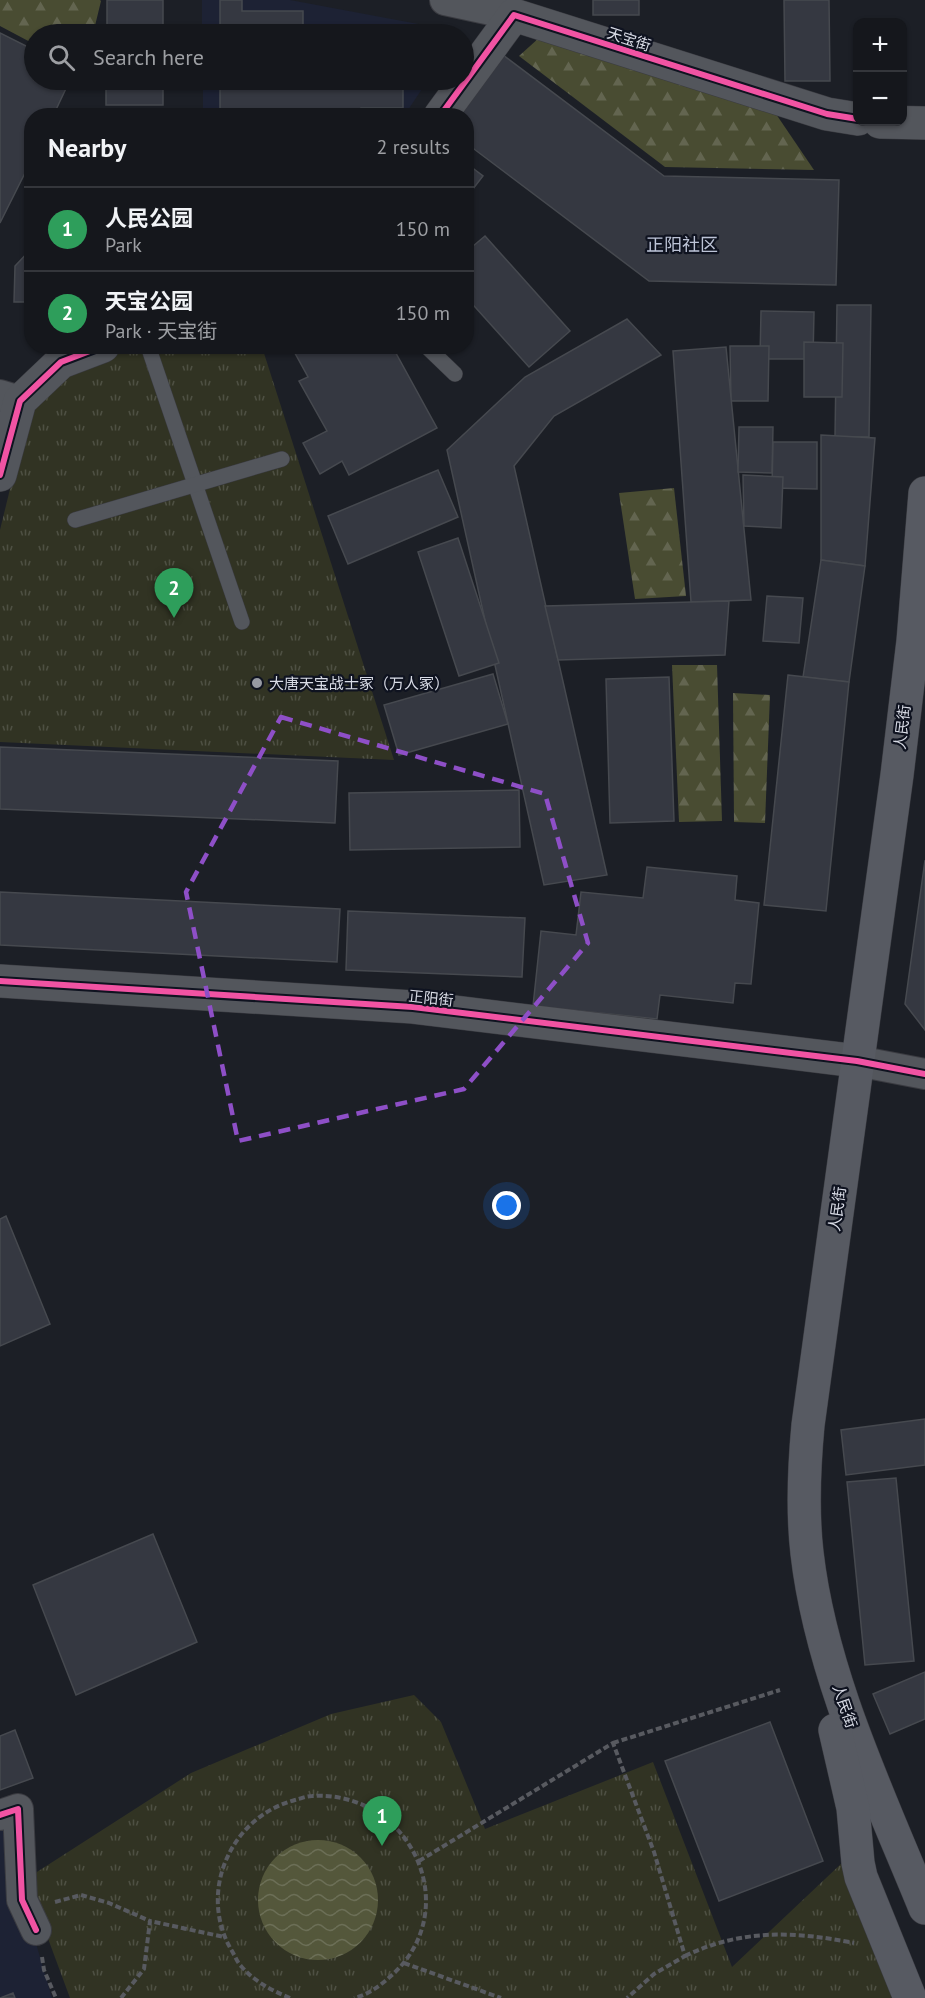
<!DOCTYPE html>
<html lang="en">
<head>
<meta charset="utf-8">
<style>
	:root { --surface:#15171c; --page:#222429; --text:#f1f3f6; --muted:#9d9fa3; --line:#34363b; --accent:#979aa3 }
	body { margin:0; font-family:"PT Sans","Noto Sans SC",sans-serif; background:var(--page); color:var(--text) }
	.controls { position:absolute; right:18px; top:18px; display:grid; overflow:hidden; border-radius:12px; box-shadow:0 2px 4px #0004 }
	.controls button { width:54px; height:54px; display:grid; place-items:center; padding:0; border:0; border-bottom:2px solid var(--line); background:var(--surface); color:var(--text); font:30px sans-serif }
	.you { position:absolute; left:507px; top:1206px; width:21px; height:21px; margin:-15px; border:4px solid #fff; border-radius:50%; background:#1a73e8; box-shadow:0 0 0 9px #1a73e833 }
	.badge { display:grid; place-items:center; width:39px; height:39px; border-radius:50%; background:var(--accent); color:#fff; font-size:20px; font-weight:700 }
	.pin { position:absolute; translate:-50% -50px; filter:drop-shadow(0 2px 3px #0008) }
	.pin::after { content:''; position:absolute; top:32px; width:21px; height:18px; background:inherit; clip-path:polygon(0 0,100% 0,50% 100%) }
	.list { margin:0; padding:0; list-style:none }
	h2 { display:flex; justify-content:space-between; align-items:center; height:78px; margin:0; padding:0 24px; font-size:26px }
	h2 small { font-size:20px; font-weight:400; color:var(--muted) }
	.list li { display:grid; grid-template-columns:39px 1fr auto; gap:18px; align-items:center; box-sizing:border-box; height:84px; padding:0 24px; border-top:2px solid var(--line) }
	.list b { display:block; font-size:22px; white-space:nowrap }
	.list p { margin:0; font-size:20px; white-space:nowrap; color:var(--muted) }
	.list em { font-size:20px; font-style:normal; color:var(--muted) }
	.icon { flex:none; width:33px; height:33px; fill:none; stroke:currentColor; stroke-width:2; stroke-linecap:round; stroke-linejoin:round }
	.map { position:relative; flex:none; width:925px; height:1998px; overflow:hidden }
	.search { position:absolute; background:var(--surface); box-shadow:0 2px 4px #0004; left:24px; top:24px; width:450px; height:66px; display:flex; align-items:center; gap:15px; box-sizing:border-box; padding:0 21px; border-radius:33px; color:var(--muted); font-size:22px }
	.panel { position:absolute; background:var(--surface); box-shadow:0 2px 4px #0004; left:24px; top:108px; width:450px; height:246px; border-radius:24px }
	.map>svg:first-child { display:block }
</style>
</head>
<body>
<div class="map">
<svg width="925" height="1998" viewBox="0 0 925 1998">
	<defs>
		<pattern id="forest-firs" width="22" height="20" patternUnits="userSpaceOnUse" patternTransform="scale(1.5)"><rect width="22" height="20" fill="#494c32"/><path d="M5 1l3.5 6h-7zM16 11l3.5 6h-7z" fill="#636550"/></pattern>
		<pattern id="park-tufts" width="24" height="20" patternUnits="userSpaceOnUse" patternTransform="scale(1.5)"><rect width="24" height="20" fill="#313323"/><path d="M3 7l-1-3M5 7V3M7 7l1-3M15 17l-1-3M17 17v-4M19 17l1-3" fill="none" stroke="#4e5043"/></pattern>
		<pattern id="water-waves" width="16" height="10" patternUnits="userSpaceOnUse" patternTransform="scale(1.5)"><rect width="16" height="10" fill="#54573b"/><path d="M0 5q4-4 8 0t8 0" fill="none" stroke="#6c6f57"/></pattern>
	</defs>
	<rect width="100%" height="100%" fill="#1c1f26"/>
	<!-- built -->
	<g fill="#1d2234">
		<polygon points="202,0 290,0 461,32 459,34 202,34"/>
		<polygon points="203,80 428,80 404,116 203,115"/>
		<polygon points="0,1827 2,1827 52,1998 0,1998"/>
	</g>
	<!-- forest -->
	<g fill="url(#forest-firs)">
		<polygon points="0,0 100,0 101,1 93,34 34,34 34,44 0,26"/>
		<polygon points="540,37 776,114 814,170 665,167 519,56"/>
		<polygon points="674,488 686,596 635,599 619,493"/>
		<polygon points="672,665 717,665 722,821 679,822"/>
		<polygon points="733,693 770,695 765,823 734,822"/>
	</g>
	<!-- park -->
	<g fill="url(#park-tufts)">
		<polygon points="127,347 262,347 394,760 0,742 0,530 30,407 69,370"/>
		<polygon points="414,1695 441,1722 485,1829 653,1762 732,1967 843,1862 894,1998 70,1998 26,1879 191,1773 331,1714"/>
	</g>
	<!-- water -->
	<circle fill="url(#water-waves)" cx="318" cy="1900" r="60"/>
	<!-- building -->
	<g fill="#353841" stroke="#46494f" stroke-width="1.5">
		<rect x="107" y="0" width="56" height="34"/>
		<polygon points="220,0 242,0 242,11 303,11 303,30 403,30 403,34 220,34"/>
		<rect x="593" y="0" width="46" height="15"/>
		<polygon points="784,0 829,0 830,81 785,81"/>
		<polygon points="0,33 34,50 34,80 70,80 53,116 32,116 32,159 0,223"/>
		<polygon points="503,55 664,176 839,180 836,285 649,281 466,143 466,116 457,116"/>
		<rect x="106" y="80" width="57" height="25"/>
		<polygon points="220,80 403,80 403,108 361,108 361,116 220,116"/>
		<polygon points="466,163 483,176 466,198"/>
		<polygon points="485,236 570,331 529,367 466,297 466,252"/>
		<polygon points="32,248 32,302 14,302 15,266"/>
		<polygon points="837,305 871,305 869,437 835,437"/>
		<polygon points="761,311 814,312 813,359 760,359"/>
		<polygon points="627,319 661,355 554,416 514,466 607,875 544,885 447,450 525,377"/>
		<polygon points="804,342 843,343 842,397 804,397"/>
		<polygon points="291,346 392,346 437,428 349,475 342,461 320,474 303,443 327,431 299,381 308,377"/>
		<polygon points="730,346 769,346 768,401 731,401"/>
		<polygon points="726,347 751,600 691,602 673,351"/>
		<polygon points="739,427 773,427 772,473 738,472"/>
		<polygon points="821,435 875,438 865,566 821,560"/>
		<polygon points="773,442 817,442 817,489 772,488"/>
		<polygon points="438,470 458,517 348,564 328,516"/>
		<polygon points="743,475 783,477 781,528 744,526"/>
		<polygon points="458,538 499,663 459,676 418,552"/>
		<polygon points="821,560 865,566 849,682 803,677"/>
		<polygon points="767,596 803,598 799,643 763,641"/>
		<polygon points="729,601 725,655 558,660 545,606"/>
		<polygon points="493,674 508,724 399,755 384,705"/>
		<polygon points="788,675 849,682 826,911 764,905"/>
		<polygon points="669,677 674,821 610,823 606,679"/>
		<polygon points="0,747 338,761 335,823 0,809"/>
		<polygon points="519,790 520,847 350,850 349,793"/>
		<polygon points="925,860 925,1030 905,1004"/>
		<polygon points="647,867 737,876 735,900 759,903 751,984 735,983 733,1003 660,995 657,1019 533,1006 541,931 576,935 581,892 643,898"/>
		<polygon points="0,892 340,909 337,962 0,945"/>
		<polygon points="348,911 525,918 522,977 346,970"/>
		<polygon points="6,1216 50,1324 0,1346 0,1219"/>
		<polygon points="925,1419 925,1465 846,1475 841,1430"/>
		<polygon points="896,1478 914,1661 865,1665 847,1482"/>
		<polygon points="153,1534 197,1642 76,1695 33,1585"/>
		<polygon points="925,1672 925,1719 890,1734 873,1694"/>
		<polygon points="770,1722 823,1861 719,1901 665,1761"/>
		<polygon points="15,1730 33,1778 0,1790 0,1736"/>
		<polygon points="13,1993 15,1998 0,1998"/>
	</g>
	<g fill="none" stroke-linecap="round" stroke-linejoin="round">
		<defs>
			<g id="service">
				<polyline points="148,346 242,622"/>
				<polyline points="426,346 455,374"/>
				<polyline points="75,520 282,459"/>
			</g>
			<g id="minor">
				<polyline points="445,0 514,15"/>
				<polyline points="0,395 20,401"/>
				<polyline points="857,1061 925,1074"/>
				<polyline points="0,1815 18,1809 22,1900 36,1930"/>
			</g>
			<g id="tertiary">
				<polyline points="440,116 514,15 827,114 858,119"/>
				<polyline points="880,122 925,123"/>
				<polyline points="0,475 20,401 61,362 103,346"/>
				<polyline points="0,981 413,1007 857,1061"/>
			</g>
			<g id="primary">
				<path d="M925 493 913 641 897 775 808 1425C804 1468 802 1510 807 1553 821 1675 879 1795 925 1908"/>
				<polyline points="835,1730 853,1808 858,1863 861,1877 910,1998"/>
			</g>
		</defs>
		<!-- service casing -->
		<use href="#service" stroke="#3a3b41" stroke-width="16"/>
		<!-- minor casing -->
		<use href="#minor" stroke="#3a3b41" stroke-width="32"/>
		<!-- tertiary casing -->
		<use href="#tertiary" stroke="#3a3b41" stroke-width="34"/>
		<!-- primary casing -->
		<use href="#primary" stroke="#3a3b41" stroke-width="34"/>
		<!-- path -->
		<g stroke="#585a60" stroke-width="4" stroke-dasharray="6 3" stroke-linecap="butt">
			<polyline points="613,1743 780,1690"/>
			<polyline points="419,1861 613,1743 654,1852 685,1956 654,1974 627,1998"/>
			<polyline points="55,1902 81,1895 109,1903 150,1921"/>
			<path d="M685 1956C741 1929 794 1931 854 1943"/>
			<polyline points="42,1957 44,1970 56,1998"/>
			<polyline points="404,1963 501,1998"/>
			<polyline points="121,1998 144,1969 150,1921 224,1937"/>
			<path d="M290 1998C271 1990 255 1982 241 1966 237 1962 235 1956 232 1951 197 1893 230 1817 295 1800 300 1799 306 1796 312 1796 410 1790 466 1908 392 1975 381 1985 368 1995 354 1998"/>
		</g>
		<!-- service -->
		<use href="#service" stroke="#53565c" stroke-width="15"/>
		<!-- minor -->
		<use href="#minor" stroke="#53565c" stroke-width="30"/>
		<!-- tertiary -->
		<use href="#tertiary" stroke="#53565c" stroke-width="33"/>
		<!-- primary -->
		<use href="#primary" stroke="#575a62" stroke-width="33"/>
		<defs>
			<g id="cycleway">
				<polyline points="440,116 514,15 827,114 858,119"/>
				<polyline points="0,475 20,401 61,362 103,346"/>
				<polyline points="0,981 413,1007 857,1061 925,1074"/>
				<polyline points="0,1815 18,1809 22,1900 36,1930"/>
			</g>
		</defs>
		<!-- cycleway casing -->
		<use href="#cycleway" stroke="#0f1320" stroke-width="10"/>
		<!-- cycleway -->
		<use href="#cycleway" stroke="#f153a3" stroke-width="6"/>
	</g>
	<!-- marked area -->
	<path fill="none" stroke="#8e4fc7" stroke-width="4.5" stroke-dasharray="12 8" stroke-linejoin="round" d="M281 717 545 794 588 943 464 1089 238 1141 186 892Z"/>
	<!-- markers -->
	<circle fill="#979aa3" stroke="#0f1320" stroke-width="2" cx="257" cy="683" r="6"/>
	<g text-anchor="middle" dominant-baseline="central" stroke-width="4.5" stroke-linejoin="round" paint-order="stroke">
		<!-- street labels -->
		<g font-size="15" fill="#d9dce6" stroke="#0f1320">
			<text transform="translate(629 39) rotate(18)">天宝街</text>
			<text transform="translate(902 727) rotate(-83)">人民街</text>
			<text transform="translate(431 998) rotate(6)">正阳街</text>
			<text transform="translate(837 1209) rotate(-82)">人民街</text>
			<text transform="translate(845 1706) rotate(71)">人民街</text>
		</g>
		<!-- poi labels -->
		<g font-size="15" fill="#d9dce6" stroke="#0f1320" text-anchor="start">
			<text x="269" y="683">大唐天宝战士冢（万人冢）</text>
		</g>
		<!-- quarter labels -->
		<g font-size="18" fill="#bcc3d6" stroke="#0f1320">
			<text x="682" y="244">正阳社区</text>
		</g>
	</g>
</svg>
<div class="controls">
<button>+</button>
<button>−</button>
</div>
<div class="you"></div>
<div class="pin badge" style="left:382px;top:1846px;background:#2e9e5b">1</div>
<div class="pin badge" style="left:174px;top:618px;background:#2e9e5b">2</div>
<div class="search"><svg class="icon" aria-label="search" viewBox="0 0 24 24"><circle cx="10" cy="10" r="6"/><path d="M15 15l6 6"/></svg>Search here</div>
<section class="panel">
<h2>Nearby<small>2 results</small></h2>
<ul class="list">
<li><span class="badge" style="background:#2e9e5b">1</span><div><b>人民公园</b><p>Park</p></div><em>150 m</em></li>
<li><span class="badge" style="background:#2e9e5b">2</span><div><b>天宝公园</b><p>Park · 天宝街</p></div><em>150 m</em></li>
</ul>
</section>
</div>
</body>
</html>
